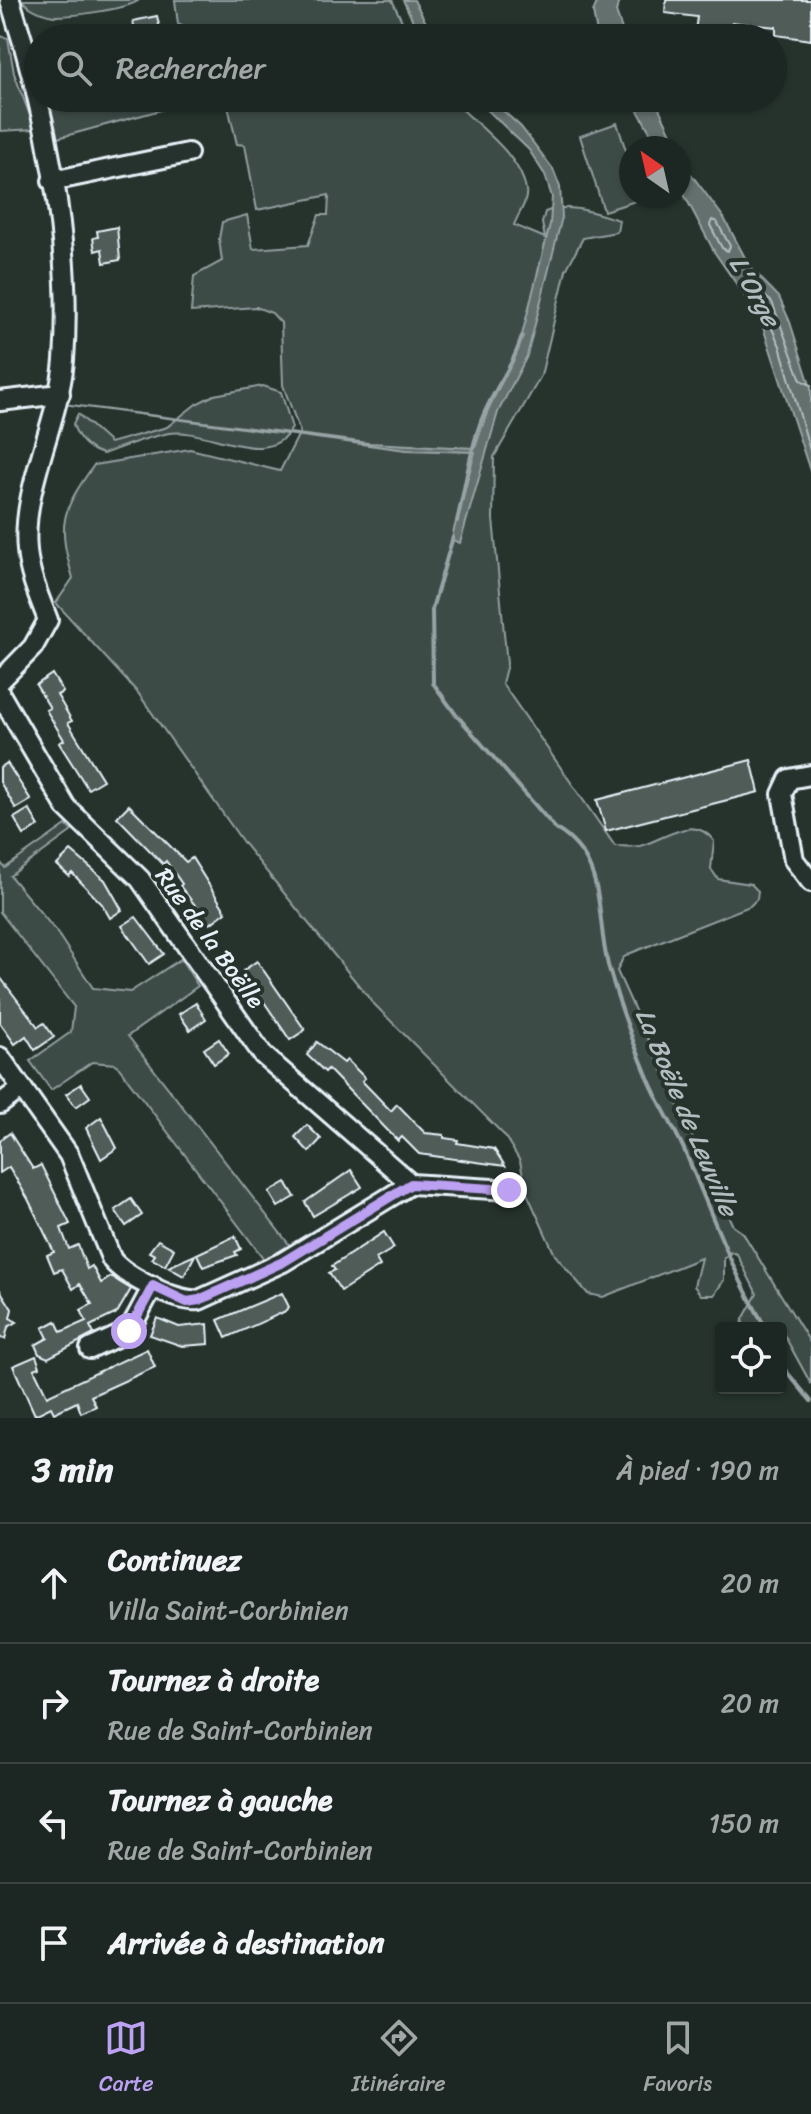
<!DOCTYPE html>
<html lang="fr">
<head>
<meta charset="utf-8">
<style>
	:root { --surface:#1c2622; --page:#252e2a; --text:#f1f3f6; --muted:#a0a5a5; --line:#3a4340; --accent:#bca0f2 }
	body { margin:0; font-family:Sriracha,sans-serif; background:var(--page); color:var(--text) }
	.controls { position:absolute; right:24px; bottom:24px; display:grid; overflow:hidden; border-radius:8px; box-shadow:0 2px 6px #0004 }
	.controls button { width:72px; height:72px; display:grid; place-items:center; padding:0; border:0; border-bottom:2px solid var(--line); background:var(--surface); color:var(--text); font:40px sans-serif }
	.compass { position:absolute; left:619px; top:136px; width:72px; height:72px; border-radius:50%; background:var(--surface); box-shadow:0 2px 6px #0004; rotate:326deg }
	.stop { position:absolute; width:24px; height:24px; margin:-18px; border:6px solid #bca0f2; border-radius:50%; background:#fff }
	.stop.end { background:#bca0f2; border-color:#fff; box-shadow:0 2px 8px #0008 }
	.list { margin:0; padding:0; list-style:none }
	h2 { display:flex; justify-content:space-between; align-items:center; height:104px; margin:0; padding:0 32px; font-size:34px }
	h2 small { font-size:26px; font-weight:400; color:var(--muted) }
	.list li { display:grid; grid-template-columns:52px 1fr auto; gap:24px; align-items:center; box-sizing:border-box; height:120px; padding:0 32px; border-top:2px solid var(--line) }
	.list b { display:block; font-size:30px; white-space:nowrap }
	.list p { margin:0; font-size:26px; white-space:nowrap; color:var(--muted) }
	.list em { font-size:26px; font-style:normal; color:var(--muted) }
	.icon { flex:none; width:44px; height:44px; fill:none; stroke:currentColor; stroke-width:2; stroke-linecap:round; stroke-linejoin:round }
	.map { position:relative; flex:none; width:811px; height:1418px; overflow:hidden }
	.search { position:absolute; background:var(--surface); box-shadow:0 2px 6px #0004; left:24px; right:24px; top:24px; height:88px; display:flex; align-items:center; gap:20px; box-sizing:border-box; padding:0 28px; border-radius:44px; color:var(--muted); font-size:30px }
	.sheet { height:584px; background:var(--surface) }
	nav { display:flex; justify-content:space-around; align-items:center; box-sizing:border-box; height:112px; border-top:2px solid var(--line); background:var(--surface); font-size:22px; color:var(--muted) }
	nav a { display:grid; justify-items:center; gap:4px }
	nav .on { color:var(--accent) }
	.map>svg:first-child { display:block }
</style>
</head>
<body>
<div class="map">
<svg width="811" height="1418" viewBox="0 0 811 1418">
	<rect width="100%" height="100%" fill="#26332d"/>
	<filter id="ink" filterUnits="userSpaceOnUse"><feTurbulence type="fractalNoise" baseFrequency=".0125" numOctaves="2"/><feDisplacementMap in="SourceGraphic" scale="16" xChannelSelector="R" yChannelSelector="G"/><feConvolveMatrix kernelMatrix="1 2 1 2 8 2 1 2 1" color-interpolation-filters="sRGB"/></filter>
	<g filter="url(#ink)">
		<!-- green -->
		<g fill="#3e4b47" stroke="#939ea0" stroke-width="2">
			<path d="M22 0H139C129 9 73 16 57 16 46 16 29 9 22 0Z"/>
			<polygon points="175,0 392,0 410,38 179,38 188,29 178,24"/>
			<polygon points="0,36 8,38 14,73 35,129 0,131"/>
			<polygon points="42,98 205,98 54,139"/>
			<path d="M226 98H451C473 123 521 154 526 190 528 202 518 214 514 225L545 238 542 223 545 212C569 202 595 213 619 220L617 232 583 238 566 270 541 376 494 457 493 519 507 664 502 683 615 846C623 846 632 847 640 846 666 839 693 813 714 841L711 869 718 879 751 884 758 891 757 899 750 906 631 953 623 958 617 971 733 1226 743 1233 811 1344V1384L777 1322 767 1328H742L743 1319 757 1294 737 1254 731 1252 724 1258V1280L714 1295H701L694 1286 701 1258 603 1297 588 1294 555 1255 526 1191 520 1161 504 1135 373 1003 245 845 138 693 56 603 73 578C57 524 61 511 94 465L190 449 280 471 300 432 283 385 281 323 272 313 256 307 191 312 194 276 222 261 219 239 222 222 247 215 253 249 308 245 319 215H328L329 195 257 210 245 145 237 144Z"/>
			<polygon points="617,123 631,166 631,196 642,199 604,211 580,136"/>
			<path d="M263 386 281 392 292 428C267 471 208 427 169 433 147 437 124 446 103 454 88 450 77 438 73 424L78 414 110 443 167 427 196 404 214 395Z"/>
			<polygon points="66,825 72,831 10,876 56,931 93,988 130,992 181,959 198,986 128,1036 291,1247 264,1259 116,1064 92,1062 51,1090 30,1061 71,1032 74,1007 0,912 0,862 5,868"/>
		</g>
		<!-- water -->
		<g fill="#636f6d" stroke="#98a3a5" stroke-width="2">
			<polygon points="403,0 414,0 434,38 421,38"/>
			<polygon points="598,0 619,0 616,12 625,38 598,38 593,12"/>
			<polygon points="475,98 489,98 521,127 553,169 560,187 562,217 527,356 498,412 460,543 453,540 453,533 475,452 406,450 63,404 368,443 475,448 488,410 520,343 550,224 552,197 545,175 529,150"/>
			<polygon points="631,98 654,98 678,148 659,148"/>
			<polygon points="679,151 688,170 724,218 750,267 779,297 790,322 811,388 811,474 760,318 715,253 679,185"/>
		</g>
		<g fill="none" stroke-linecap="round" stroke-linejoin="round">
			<!-- shore -->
			<g stroke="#b3bdc0" stroke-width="2">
				<polygon points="712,220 717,222 730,246 728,251 722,248 710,225"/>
				<polyline points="811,385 801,380 772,302 758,291 757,296 780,346 811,454"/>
			</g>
			<!-- stream -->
			<g stroke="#98a3a5" stroke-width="4">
				<path d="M457 521C465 489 469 455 480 424 491 392 513 368 522 336"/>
				<path d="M453 537 432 609 433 683 454 712 556 829C608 860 595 914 608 965 619 1004 633 1043 649 1080 660 1106 676 1130 687 1156 712 1215 733 1273 766 1328"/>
				<polyline points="781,1365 811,1401"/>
			</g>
		</g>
		<!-- building -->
		<g fill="#505c59" stroke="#e8f1f8" stroke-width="2">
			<polygon points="666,0 811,0 811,40 776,35 776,27 732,22 730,38 694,38 697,17 665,13"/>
			<polygon points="157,16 162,38 136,38 133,21"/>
			<polygon points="117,227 120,260 104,263 102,249 95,251 93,238 98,237 97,231"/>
			<polygon points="52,674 63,692 57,695 72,721 68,723 103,780 88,789 59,743 64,740 46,710 50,708 36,685"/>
			<polygon points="751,760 759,792 606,831 597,800"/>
			<polygon points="7,763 31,800 16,809 0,782 0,768"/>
			<polygon points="129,805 186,862 192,858 226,912 210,924 180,886 182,884 166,861 163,864 117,817"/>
			<polygon points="29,809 39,826 24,835 14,818"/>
			<polygon points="71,851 105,880 122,910 110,918 102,904 72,873 69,876 57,865"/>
			<polygon points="136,917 164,954 149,964 122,926"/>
			<polygon points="257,961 305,1030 290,1040 243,971"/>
			<polygon points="0,977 38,1027 44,1023 54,1037 35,1050 26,1036 15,1044 0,1023"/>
			<polygon points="196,1003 206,1019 190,1030 179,1014"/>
			<polygon points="219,1039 229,1054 214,1064 204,1049"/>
			<polygon points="317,1042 344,1063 347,1060 365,1078 362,1081 391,1111 397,1104 425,1133 444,1135 444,1138 458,1140 457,1143 494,1149 505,1166 419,1154 402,1137 398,1141 328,1069 325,1072 307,1055"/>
			<polygon points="81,1084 90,1097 76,1107 66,1094"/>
			<polygon points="101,1117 117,1148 101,1159 86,1128"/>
			<polygon points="307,1125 321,1139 309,1152 295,1137"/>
			<polygon points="10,1133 33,1169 41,1165 70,1224 61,1228 69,1249 78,1245 87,1269 92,1266 101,1283 111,1277 131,1289 117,1313 90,1326 94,1334 48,1358 39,1354 35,1345 48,1338 43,1328 56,1321 61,1332 86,1321 81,1310 92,1304 80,1284 73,1289 62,1269 54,1272 47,1255 54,1252 28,1199 9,1167 0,1173 0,1140"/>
			<polygon points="351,1170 362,1187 313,1216 305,1202"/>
			<polygon points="286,1182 295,1197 278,1207 269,1192"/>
			<polygon points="131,1199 142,1215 126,1226 115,1210"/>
			<polygon points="384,1232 394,1248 376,1259 380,1266 341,1291 329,1273 335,1270 332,1266"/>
			<polygon points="235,1236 241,1249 235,1252 237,1255 203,1267 197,1254"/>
			<polygon points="158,1240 174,1249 165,1266 152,1259 155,1255 149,1252"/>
			<polygon points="195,1255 184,1276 168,1267"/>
			<polygon points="0,1290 12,1309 10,1318 17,1322 8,1327 5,1339 0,1338"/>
			<polygon points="282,1293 289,1307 284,1312 226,1338 218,1320"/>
			<polygon points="157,1318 179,1327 208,1324 209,1344 182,1346 150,1335"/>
			<polygon points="147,1349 155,1367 91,1396 96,1406 81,1413 77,1402 54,1413 51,1407 35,1415 13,1366 36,1356 40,1367 34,1369 47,1396"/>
		</g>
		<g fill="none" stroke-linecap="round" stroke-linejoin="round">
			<defs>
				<g id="minor">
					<polyline points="52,181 188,153"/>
					<polyline points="0,401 60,394"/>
					<path d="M0 681 33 647 48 620C39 597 29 574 27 550 21 489 59 422 64 360 73 245 45 108 10 0"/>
					<polyline points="0,694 66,807 140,879 263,1055 411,1184"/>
					<polyline points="811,775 789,779 782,794 794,860 811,882"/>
					<path d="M0 1057 69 1155 112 1260C126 1277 178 1303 199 1300L283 1262 411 1184 509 1190"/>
					<polyline points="0,1104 22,1088"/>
					<polyline points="90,1349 129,1331 153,1286"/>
				</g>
			</defs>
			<!-- minor casing -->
			<use href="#minor" stroke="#e8f1f8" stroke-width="24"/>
			<!-- minor -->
			<use href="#minor" stroke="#26332d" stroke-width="18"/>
		</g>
	</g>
	<g fill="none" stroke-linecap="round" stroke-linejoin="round" filter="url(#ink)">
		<!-- route -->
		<polyline stroke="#bca0f2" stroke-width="10" points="129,1331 153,1286 187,1302 199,1300 283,1262 411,1184 509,1190"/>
	</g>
	<g text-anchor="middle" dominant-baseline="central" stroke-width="8" stroke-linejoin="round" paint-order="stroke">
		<!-- street labels -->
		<g font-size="24" fill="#e8f1f8" stroke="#26332d">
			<text transform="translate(210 938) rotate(54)">Rue de la Boëlle</text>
		</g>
		<!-- water labels -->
		<g font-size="26" font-style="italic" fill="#b3bdc0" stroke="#26332d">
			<text transform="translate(755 291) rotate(61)">L'Orge</text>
			<text transform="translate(687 1112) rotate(67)">La Boële de Leuville</text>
		</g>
	</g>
</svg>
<div class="controls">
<button><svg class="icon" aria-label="locate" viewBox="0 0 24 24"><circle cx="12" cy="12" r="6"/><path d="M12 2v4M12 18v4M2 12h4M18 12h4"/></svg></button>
</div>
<svg class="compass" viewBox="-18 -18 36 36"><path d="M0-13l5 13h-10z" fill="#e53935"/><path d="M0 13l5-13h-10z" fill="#a0a5a5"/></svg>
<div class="stop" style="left:129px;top:1331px"></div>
<div class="stop end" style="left:509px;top:1190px"></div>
<div class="search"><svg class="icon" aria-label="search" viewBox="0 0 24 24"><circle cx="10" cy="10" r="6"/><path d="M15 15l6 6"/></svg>Rechercher</div>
</div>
<section class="sheet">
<h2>3 min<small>À pied · 190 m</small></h2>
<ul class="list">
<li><svg class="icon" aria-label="ahead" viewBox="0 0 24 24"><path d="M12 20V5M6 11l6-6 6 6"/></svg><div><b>Continuez</b><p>Villa Saint-Corbinien</p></div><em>20 m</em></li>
<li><svg class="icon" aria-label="right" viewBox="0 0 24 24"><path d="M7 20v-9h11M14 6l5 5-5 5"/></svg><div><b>Tournez à droite</b><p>Rue de Saint-Corbinien</p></div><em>20 m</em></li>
<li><svg class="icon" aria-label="left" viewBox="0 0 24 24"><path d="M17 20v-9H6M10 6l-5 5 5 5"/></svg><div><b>Tournez à gauche</b><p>Rue de Saint-Corbinien</p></div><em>150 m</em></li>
<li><svg class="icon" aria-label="arrive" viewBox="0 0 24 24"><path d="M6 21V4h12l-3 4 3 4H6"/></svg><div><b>Arrivée à destination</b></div></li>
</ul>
</section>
<nav>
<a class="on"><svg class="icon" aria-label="map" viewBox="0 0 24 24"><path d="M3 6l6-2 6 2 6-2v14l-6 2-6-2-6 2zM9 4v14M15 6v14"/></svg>Carte</a>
<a><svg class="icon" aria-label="directions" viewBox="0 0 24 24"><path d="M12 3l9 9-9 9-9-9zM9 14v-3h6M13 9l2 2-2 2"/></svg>Itinéraire</a>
<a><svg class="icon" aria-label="saved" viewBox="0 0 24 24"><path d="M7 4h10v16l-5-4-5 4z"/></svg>Favoris</a>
</nav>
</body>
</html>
